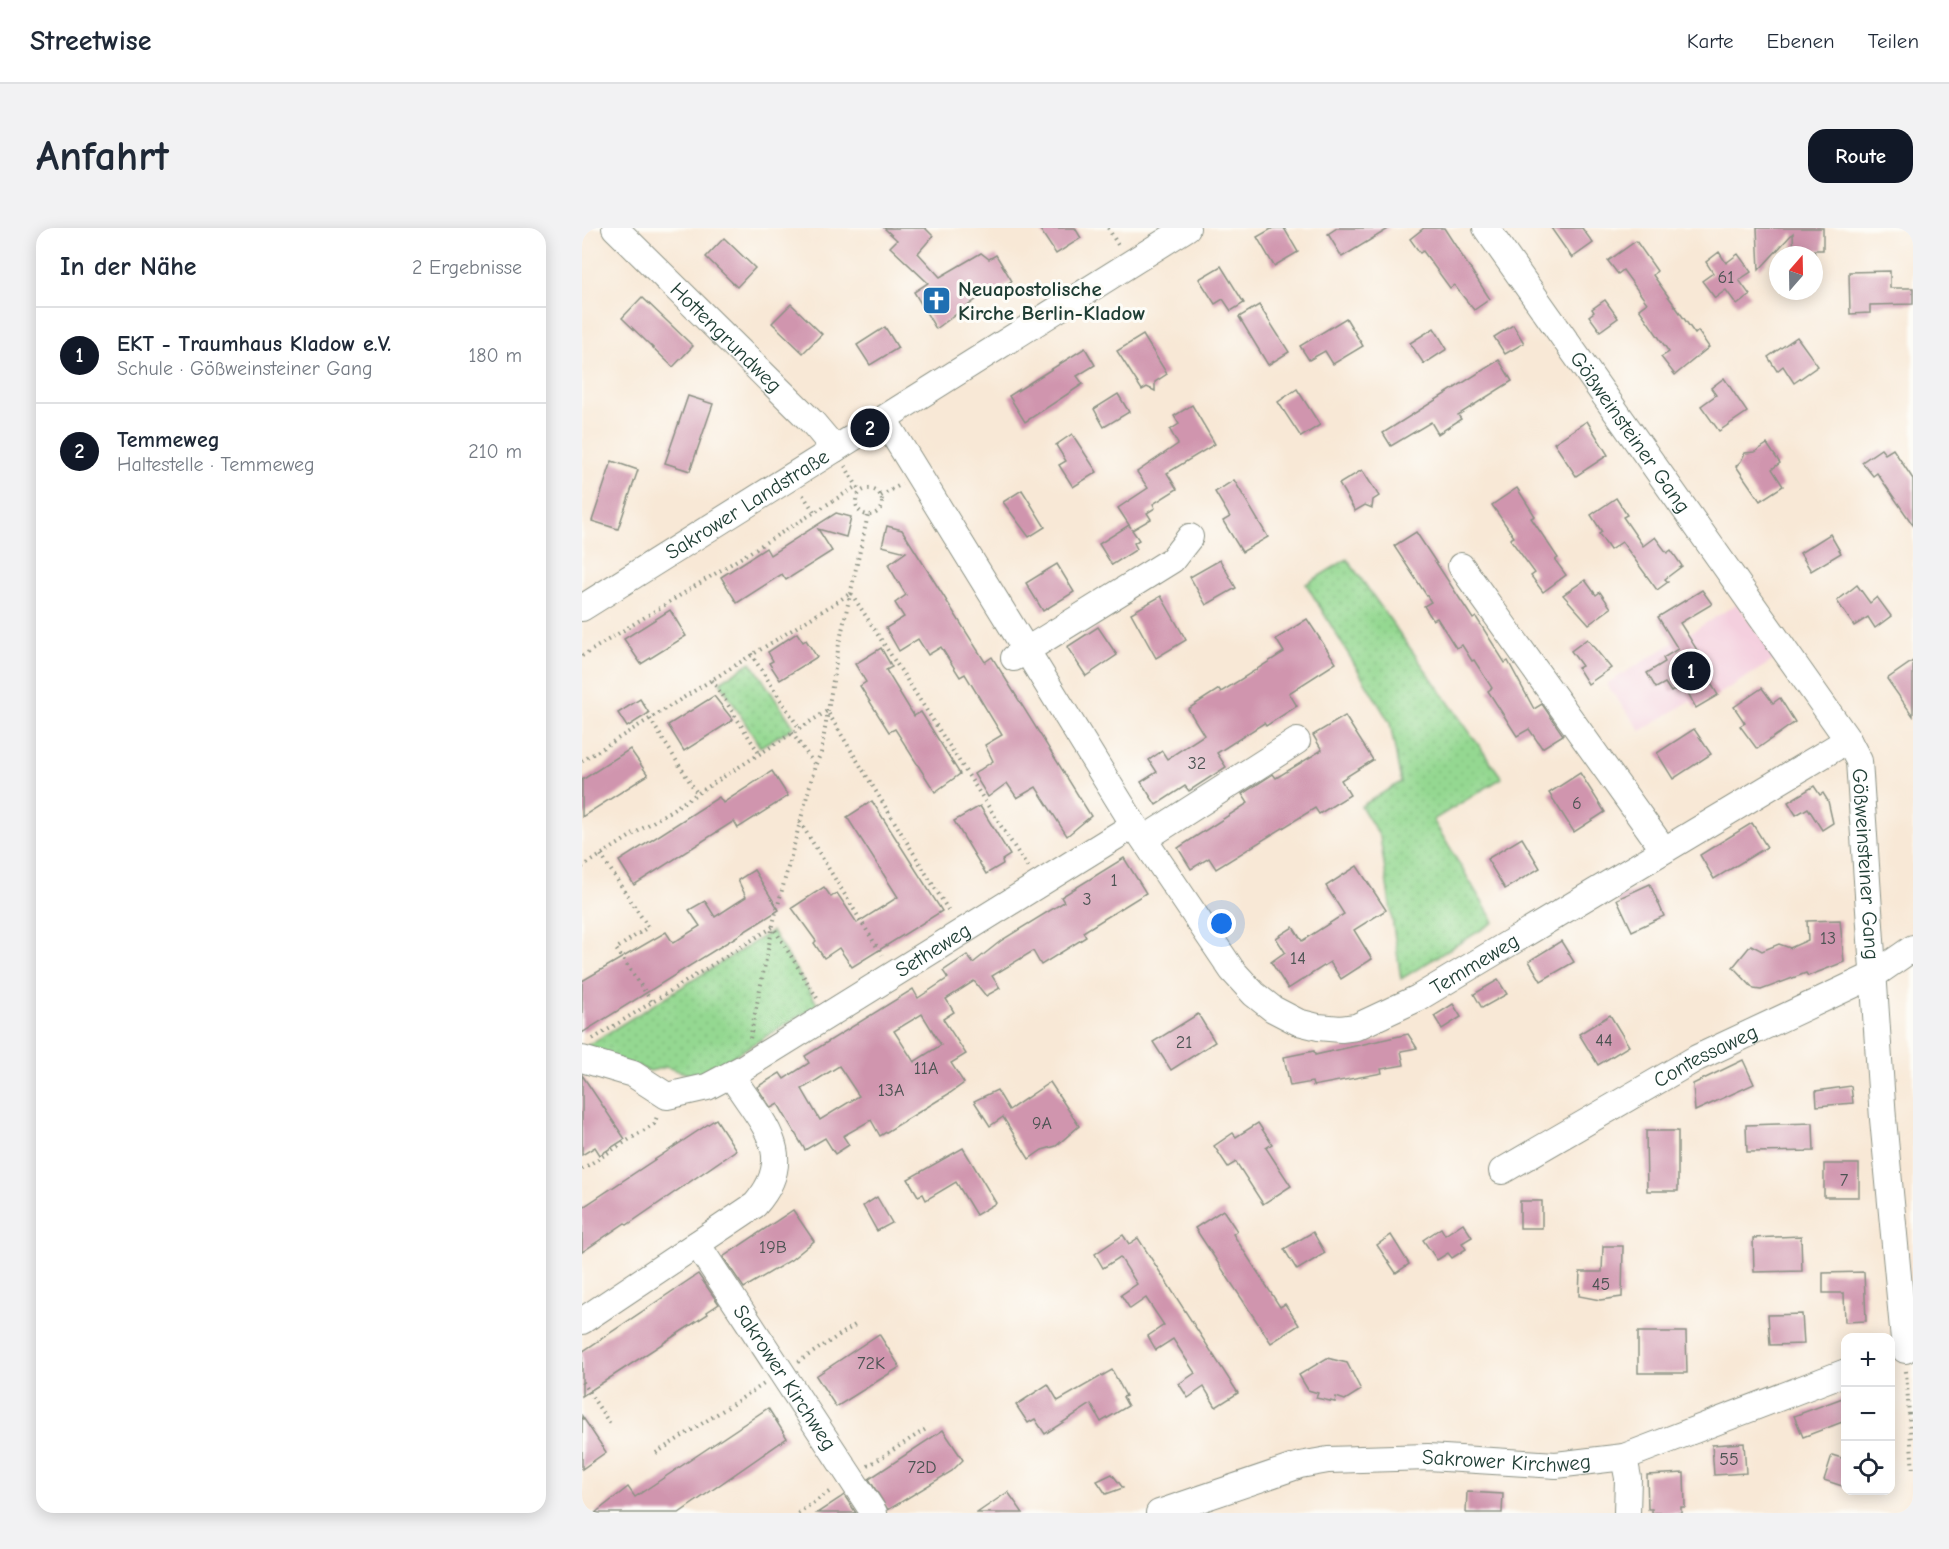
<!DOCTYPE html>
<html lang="de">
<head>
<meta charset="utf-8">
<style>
	:root { --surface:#fff; --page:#f2f2f3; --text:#1f2937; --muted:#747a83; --line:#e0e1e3; --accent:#111827 }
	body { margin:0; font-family:"Comic Neue",sans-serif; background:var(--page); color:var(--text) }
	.controls { position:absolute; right:18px; bottom:18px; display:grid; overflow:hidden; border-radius:12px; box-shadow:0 3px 15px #0003 }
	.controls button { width:54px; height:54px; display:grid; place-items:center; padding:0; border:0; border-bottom:2px solid var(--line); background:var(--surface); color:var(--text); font:30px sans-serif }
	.compass { position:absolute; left:1187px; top:18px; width:54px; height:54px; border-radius:50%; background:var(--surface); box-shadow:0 3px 15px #0003; rotate:20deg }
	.you { position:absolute; left:640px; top:696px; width:21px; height:21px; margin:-15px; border:4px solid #fff; border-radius:50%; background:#1a73e8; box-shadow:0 0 0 9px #1a73e833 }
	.badge { display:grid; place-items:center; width:39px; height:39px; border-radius:50%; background:var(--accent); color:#fff; font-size:20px; font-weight:700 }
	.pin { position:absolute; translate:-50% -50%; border:3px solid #fff; box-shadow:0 2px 6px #0006 }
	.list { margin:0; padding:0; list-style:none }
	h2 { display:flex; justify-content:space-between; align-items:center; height:78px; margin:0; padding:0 24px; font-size:26px }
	h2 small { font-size:20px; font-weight:400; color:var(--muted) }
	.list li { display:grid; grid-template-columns:39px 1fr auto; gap:18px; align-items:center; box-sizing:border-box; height:96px; padding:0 24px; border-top:2px solid var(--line) }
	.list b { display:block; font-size:22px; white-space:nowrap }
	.list p { margin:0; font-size:20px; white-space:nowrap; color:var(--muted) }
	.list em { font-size:20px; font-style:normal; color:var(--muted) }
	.icon { flex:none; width:33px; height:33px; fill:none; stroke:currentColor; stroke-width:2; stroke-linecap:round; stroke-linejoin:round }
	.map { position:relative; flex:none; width:1331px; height:1285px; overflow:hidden; border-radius:18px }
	header { display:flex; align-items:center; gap:36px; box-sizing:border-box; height:84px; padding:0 30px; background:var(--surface); border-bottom:2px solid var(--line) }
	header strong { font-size:28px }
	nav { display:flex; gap:33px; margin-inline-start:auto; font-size:21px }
	.intro { display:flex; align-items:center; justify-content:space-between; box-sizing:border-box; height:144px; padding:0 36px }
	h1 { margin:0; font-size:42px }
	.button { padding:15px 27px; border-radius:18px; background:var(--accent); color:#fff; font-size:21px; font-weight:700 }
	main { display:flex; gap:36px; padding:0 36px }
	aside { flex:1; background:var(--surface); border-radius:18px; box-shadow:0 3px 15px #0003 }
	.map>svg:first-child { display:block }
</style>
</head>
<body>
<header>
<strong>Streetwise</strong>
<nav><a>Karte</a><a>Ebenen</a><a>Teilen</a></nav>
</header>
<div class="intro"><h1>Anfahrt</h1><a class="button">Route</a></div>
<main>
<aside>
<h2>In der Nähe<small>2 Ergebnisse</small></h2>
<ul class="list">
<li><span class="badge">1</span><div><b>EKT - Traumhaus Kladow e.V.</b><p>Schule · Gößweinsteiner Gang</p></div><em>180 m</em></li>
<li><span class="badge">2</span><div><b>Temmeweg</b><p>Haltestelle · Temmeweg</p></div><em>210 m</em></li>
</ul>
</aside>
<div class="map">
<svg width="1331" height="1285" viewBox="0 0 1331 1285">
	<defs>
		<pattern id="park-dots" width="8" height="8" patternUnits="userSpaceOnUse" patternTransform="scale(1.5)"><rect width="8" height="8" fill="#94d891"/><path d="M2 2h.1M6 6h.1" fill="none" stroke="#7fba7e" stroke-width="1.8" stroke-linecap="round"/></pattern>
	</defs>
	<rect width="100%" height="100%" fill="#fdfcf7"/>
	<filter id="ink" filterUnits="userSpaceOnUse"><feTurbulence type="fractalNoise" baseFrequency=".0167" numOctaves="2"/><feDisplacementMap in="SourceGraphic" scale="12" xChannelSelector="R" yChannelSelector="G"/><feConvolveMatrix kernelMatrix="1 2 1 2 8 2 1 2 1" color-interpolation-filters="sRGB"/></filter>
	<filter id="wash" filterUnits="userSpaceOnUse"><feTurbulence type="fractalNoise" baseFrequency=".008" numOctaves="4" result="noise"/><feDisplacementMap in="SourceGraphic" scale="24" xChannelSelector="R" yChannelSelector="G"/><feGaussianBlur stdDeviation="1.35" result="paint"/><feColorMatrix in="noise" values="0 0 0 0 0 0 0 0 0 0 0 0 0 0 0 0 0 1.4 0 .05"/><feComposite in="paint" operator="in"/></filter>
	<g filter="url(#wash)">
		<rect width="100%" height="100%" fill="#f8e8d6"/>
		<!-- built -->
		<polygon fill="#f4cfde" points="1155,376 1194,431 1114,480 1108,473 1059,503 1024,456"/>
		<!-- park -->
		<g fill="url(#park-dots)" stroke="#5a8a62" stroke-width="1.5">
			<polygon points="765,331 920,550 851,592 912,694 819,751 798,609 779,578 819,554 808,495 724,356"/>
			<polygon points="169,434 212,499 178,519 138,454"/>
			<polygon points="190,703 236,777 122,846 109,847 84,839 68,843 0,821"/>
		</g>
		<g id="blocks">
			<!-- building -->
			<g fill="#d095ae" fill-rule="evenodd">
				<polygon points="302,0 343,0 351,8 336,25 358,49 399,25 407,31 414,27 430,53 404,70 402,66 354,101 332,64 346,55 308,19 315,12"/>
				<polygon points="457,0 493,0 499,10 474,26"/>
				<polygon points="691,0 702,0 716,24 692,38 675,9"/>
				<polygon points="755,0 808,0 760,29 746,6"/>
				<polygon points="842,0 862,0 908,71 892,82 872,57 868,60 841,23 838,25 828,11"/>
				<polygon points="969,0 1000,0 1011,15 990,30"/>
				<polygon points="1175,0 1241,0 1241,22 1232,22 1233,27 1212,27 1211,5 1177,42"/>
				<polygon points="142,10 173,40 155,59 124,29"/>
				<polygon points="1054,13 1075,43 1071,47 1113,106 1116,103 1127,119 1093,147 1079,129 1087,124 1057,81 1065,75 1041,42 1036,46 1026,33"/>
				<polygon points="1137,24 1144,35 1156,26 1169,44 1157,52 1168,67 1155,77 1144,62 1133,70 1120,53 1131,45 1124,34"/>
				<polygon points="639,38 662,75 649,83 641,71 633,76 617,51"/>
				<polygon points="1308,43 1308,60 1331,60 1331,76 1288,77 1288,85 1268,86 1267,44"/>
				<polygon points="60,69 111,118 91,139 40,90"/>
				<polygon points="1023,72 1036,90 1018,103 1007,88 1012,84 1010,81"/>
				<polygon points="209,76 240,106 221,125 190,95"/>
				<polygon points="677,77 707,124 686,137 657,89"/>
				<polygon points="764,90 781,118 751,136 743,123 727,132 718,118"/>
				<polygon points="931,97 942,115 923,126 912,109"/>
				<polygon points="303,99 316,120 288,137 275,117"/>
				<polygon points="852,100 865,121 842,136 828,115"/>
				<polygon points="561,107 585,146 573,154 573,163 565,159 560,162 535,123"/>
				<polygon points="1215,109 1236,138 1212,155 1201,138 1195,143 1186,129"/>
				<polygon points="503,120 513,137 495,148 501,156 443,194 427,168"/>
				<polygon points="917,132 930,153 876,187 879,191 856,206 849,194 809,218 801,205"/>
				<polygon points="1142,150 1165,184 1137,203 1119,178 1134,167 1129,160"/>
				<polygon points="715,161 738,197 719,209 696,174"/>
				<polygon points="536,166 547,184 522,199 512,181"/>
				<polygon points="106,168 131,176 108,243 83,235"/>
				<polygon points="610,177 633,216 585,245 595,261 571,276 573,280 565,285 569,291 550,302 557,312 552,315 555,321 530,337 517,316 547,297 549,300 536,280 566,260 555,244 596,216 588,202 597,196 592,188"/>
				<polygon points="1005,193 1026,227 994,248 972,215"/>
				<polygon points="490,206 515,244 491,259 477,237 484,233 474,217"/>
				<polygon points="1185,216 1198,235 1190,241 1201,258 1178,273 1154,238 1159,233 1163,225 1173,224"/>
				<polygon points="1299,221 1303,226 1311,221 1331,251 1331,297 1295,245 1291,248 1280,234"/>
				<polygon points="30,233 56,242 36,301 10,293"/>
				<polygon points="780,242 797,268 791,272 790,280 783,277 773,283 757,256"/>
				<polygon points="652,252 686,309 660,324 641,293 648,289 633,264"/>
				<polygon points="935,260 953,288 949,290 976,330 973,332 984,347 961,364 949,348 953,345 928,311 932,309 910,277"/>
				<polygon points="440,262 463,299 447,309 421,274"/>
				<polygon points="1034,270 1045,287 1041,289 1061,318 1073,309 1085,325 1089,322 1100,338 1083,351 1086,354 1075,362 1040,314 1028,322 1017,306 1020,304 1009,287"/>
				<polygon points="254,285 269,289 264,309 236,301 250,323 204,352 200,346 155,375 139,349 184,320 188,327"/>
				<polygon points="305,298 320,302 403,434 410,429 509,588 485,608 454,559 435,570 425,555 406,569 392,546 411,533 403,517 420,507 383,446 378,449 359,419 346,427 336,411 317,423 304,400 322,389 313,375 324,367 306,337 324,324 300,318"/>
				<polygon points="834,304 891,391 894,389 923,435 926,433 952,481 960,476 981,507 960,520 947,501 935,508 906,463 910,460 892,432 890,433 880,417 874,420 855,390 851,392 842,378 849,374 812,318"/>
				<polygon points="1248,306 1259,325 1229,343 1218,325"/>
				<polygon points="638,332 654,360 624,377 608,349"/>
				<polygon points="475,336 492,364 461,383 444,355"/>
				<polygon points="1003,352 1014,367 1018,364 1029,380 1007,396 981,367"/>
				<polygon points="1275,357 1288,375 1295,369 1309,388 1293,400 1286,389 1272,398 1255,373"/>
				<polygon points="1120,362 1130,376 1098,395 1127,441 1122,444 1136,467 1114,480 1104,461 1099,464 1096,460 1089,464 1083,455 1074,460 1065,445 1083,434 1081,430 1096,421 1076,389"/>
				<polygon points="579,368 604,412 574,430 549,385"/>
				<polygon points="88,382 104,408 59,436 42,411"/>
				<polygon points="725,391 754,435 707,465 715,478 684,498 682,495 635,525 644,539 607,563 603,558 574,577 559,554 575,544 567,532 580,523 585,531 622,507 606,481 637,461 639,464 702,424 694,411"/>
				<polygon points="516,399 535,427 504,448 485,419"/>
				<polygon points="215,405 221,414 224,412 235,429 198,452 187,435 191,433 186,424"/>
				<polygon points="1005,411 1029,440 1006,456 996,440 1000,438 989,423"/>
				<polygon points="299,420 310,439 304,442 332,488 339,484 378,546 353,564 313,501 307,504 278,458 284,454 273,436"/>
				<polygon points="1331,433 1331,488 1305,451"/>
				<polygon points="1180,460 1191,475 1198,470 1213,494 1175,521 1158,498 1163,495 1152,479"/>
				<polygon points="132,468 151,492 102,523 86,497"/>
				<polygon points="58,471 67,485 45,499 36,485"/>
				<polygon points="763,488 791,532 759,552 768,567 737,586 733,580 634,641 627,630 609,641 596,620 666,575 660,566 691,546 694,550 740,522 731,507"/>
				<polygon points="1112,501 1129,526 1091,551 1075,525"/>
				<polygon points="48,521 66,547 0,589 0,552"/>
				<polygon points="190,543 206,568 156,600 152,593 52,657 37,633 137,569 141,575"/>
				<polygon points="998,545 1023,584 992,604 967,565"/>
				<polygon points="1232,558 1238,567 1241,565 1246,573 1251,595 1240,602 1226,580 1214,587 1206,574"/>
				<polygon points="290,573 360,683 270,739 257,720 242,730 232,715 234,713 210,680 242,659 249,669 255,665 275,695 316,669 265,589"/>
				<polygon points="398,578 428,627 420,632 421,636 404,646 372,593"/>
				<polygon points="1170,595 1185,619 1132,651 1118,627"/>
				<polygon points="940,610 958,640 923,661 905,631"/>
				<path d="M542 630 564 665 501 704 504 709 459 737 451 723 410 748 418 760 404 768 392 753 364 771 372 784 361 791 384 826 369 835 382 855 368 865 298 908 289 892 261 908 267 917 253 926 243 910 223 922 196 876 189 880 175 859 198 845 202 851 227 835 223 828 331 761 336 770 366 750 361 743 385 727 391 735 420 712 482 674 479 669ZM340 786 359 817 332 834 312 803ZM257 838 277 868 238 892 220 861Z"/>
				<polygon points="775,638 804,682 772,702 790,731 759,751 748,734 706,761 689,734 703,724 694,710 711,699 720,713 762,686 744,658"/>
				<polygon points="172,642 197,682 0,805 0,753 84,704 91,715 118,698 107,682 123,673 133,689 164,669 156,652"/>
				<polygon points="1068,656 1082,688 1050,703 1035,671"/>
				<polygon points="1258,692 1262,734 1226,748 1224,745 1179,762 1172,761 1151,739 1169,717 1180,723 1197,716 1208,720 1226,712 1225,693"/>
				<polygon points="979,713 992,734 959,753 947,733"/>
				<polygon points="916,752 925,766 900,780 892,766"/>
				<polygon points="871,776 879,789 860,801 852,788"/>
				<polygon points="616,786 633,814 589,842 571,814"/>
				<polygon points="1028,787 1047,818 1016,837 997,806"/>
				<polygon points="826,806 835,820 819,823 822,837 799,841 800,845 731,858 730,854 708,858 702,829 732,823 733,827"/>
				<polygon points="1161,832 1172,856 1113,883 1111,856"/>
				<polygon points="0,847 43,911 18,927 13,919 0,927"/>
				<polygon points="468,854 497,898 474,918 460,922 447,931 421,889 408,898 392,873 415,862 427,882"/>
				<polygon points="1269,858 1271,875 1235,878 1234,863"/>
				<polygon points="134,891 154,922 45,997 43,995 0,1024 0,980"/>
				<polygon points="676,895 690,916 684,920 709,958 681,976 654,934 646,939 632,918 651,905 654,909"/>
				<polygon points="1231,895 1232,923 1165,924 1164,897"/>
				<polygon points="1064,903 1096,903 1096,963 1065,963"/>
				<polygon points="381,920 414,975 394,987 374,954 344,972 341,966 336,968 326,951"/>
				<rect x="1242" y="936" width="35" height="33"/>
				<polygon points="295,969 310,995 295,1003 281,978"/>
				<rect x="938" y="973" width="22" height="27"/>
				<polygon points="211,982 232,1013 209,1032 162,1060 141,1029"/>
				<polygon points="641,982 655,1003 651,1006 698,1079 703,1076 717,1097 689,1115 613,1000"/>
				<polygon points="881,995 890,1009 880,1015 884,1021 870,1030 866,1025 855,1032 841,1012 859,1000 863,1007"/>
				<polygon points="731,1004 743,1025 715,1042 702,1021"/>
				<polygon points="541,1007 547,1016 556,1010 656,1165 634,1179 622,1159 606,1170 597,1156 613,1145 591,1111 574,1122 566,1108 582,1097 564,1070 548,1081 539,1067 555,1056 538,1029 521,1040 513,1026"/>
				<polygon points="809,1007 827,1036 814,1045 795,1017"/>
				<polygon points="1219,1008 1220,1043 1172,1044 1171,1010"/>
				<polygon points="1021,1018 1041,1018 1040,1069 1018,1072 997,1068 998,1044 1020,1044"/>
				<polygon points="1282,1044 1284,1093 1263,1094 1262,1065 1241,1065 1241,1045"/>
				<polygon points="116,1046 137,1076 125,1084 126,1086 0,1168 0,1124"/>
				<polygon points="1220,1086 1222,1116 1188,1117 1186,1087"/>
				<polygon points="1056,1104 1104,1104 1105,1145 1056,1145"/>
				<polygon points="297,1106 318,1139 254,1179 234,1148"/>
				<polygon points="745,1130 765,1135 779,1162 763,1172 754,1169 753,1174 734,1170 736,1165 726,1162 717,1147"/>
				<polygon points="530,1142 544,1168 541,1169 546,1178 519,1194 509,1176 463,1206 453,1191 446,1195 434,1177 466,1156 476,1173"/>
				<polygon points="1263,1169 1263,1193 1221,1209 1212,1188"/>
				<polygon points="186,1180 205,1210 97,1285 13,1285 46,1259 53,1269"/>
				<polygon points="0,1188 24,1224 0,1241"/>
				<polygon points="361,1202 381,1232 370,1243 306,1282 287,1251"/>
				<polygon points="1162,1215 1164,1245 1132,1247 1130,1217"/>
				<polygon points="1250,1227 1263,1231 1263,1259 1242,1252"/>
				<polygon points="1102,1245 1103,1279 1099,1279 1099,1285 1070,1285 1070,1281 1066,1281 1065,1247"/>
				<polygon points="530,1246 541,1260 524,1266 515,1253"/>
				<polygon points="426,1264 441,1285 395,1285 414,1272"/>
				<polygon points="885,1264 921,1266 920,1285 884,1285"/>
				<polygon points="262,1267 274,1285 235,1285 258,1270"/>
			</g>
		</g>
	</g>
	<g filter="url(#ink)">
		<use href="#blocks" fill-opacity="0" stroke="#8c9285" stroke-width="1.5"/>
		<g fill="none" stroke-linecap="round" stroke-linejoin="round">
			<defs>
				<g id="minor">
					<path id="s1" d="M33 0 231 195 253 221"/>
					<path id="s2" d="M904 0 1266 512 1277 533 1301 891 1323 1122"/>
					<path id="s3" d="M302 191 552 597 650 742 672 766 691 781 716 794 736 799 759 801 774 799 836 770 1266 512"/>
					<polyline points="879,338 1082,622"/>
					<path id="s4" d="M0 380 605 0"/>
					<polyline points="432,430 590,332 608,309"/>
					<polyline points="562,611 715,513"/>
					<path id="s5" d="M0 831 51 846 85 868 125 859 161 840 552 597"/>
					<path id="s6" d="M920 943 1115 830 1292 747 1331 720"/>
					<path id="s7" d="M115 1016 292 1285"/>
					<path d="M0 1093 173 977C218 926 178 894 149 847"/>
					<polyline points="1042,1229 1046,1250 1045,1285"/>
					<path id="s8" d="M577 1285 718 1237 746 1232 846 1229 974 1237 1042 1229 1264 1144"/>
				</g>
			</defs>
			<!-- minor casing -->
			<use href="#minor" stroke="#8c9285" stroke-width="28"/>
			<!-- path -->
			<g stroke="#8c9285" stroke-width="4" stroke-dasharray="1.5 4.5" stroke-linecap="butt">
				<polyline points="526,0 536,17"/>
				<polyline points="263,238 276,260"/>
				<circle cx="287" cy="274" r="13"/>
				<polyline points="221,267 233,285"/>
				<polyline points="299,268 320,256"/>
				<polyline points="169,426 217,500"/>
				<polyline points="0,428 275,258"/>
				<polyline points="130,452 177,525"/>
				<polyline points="68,491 115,565"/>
				<polyline points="210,505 233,537"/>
				<polyline points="0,533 269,365 446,640"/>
				<polyline points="218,594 300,727"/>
				<polyline points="19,627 66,699 34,721 70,774"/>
				<polyline points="0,639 245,483 368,685"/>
				<polyline points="168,810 192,692 233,538 239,525 257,416 286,287"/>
				<polyline points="11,811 191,699 235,770"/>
				<polyline points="0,941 72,896 76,886"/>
				<polyline points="216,1134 273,1097"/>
				<polyline points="1324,1143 1331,1244"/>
				<polyline points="0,1154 28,1196"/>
				<polyline points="74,1225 182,1156"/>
				<polyline points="286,1238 344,1201"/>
				<polyline points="216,1285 250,1262"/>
			</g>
			<!-- minor -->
			<use href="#minor" stroke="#fff" stroke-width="26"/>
		</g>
	</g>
	<!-- icons -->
	<defs>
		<symbol id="church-square" viewBox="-11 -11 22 22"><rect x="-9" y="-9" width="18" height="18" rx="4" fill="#1f6fb2" stroke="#fdfcf7"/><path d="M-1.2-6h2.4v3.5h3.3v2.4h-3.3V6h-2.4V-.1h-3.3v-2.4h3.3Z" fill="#fff"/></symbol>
	</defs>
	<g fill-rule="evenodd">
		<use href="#church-square" x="338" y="56" width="33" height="33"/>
	</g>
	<g text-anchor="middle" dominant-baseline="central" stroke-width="6" stroke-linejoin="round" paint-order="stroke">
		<!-- number labels -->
		<g font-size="18" fill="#4b5352">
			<text x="1144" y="49">61</text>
			<text x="615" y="535">32</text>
			<text x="995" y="575">6</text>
			<text x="532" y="652">1</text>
			<text x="505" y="671">3</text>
			<text x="1246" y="710">13</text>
			<text x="716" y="730">14</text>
			<text x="1022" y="812">44</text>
			<text x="602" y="814">21</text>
			<text x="344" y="840">11A</text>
			<text x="309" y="862">13A</text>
			<text x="460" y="895">9A</text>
			<text x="1262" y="952">7</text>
			<text x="191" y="1019">19B</text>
			<text x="1019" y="1056">45</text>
			<text x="289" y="1135">72K</text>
			<text x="1147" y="1231">55</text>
			<text x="340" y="1239">72D</text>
		</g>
		<!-- poi labels -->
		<g font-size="21" font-weight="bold" fill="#1f3d34" stroke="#fdfcf7" text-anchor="start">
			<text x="376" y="61">Neuapostolische<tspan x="376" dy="24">Kirche Berlin-Kladow</tspan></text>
		</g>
		<!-- street labels -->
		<g font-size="21" fill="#1f3d34" stroke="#fdfcf7">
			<text stroke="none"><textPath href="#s1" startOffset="156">Hottengrundweg</textPath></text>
			<text stroke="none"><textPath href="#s2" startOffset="250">Gößweinsteiner Gang</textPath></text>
			<text stroke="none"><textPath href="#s4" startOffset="195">Sakrower Landstraße</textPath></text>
			<text stroke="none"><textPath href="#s2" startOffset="754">Gößweinsteiner Gang</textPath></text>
			<text stroke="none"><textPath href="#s5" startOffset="399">Setheweg</textPath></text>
			<text stroke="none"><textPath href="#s3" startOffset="930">Temmeweg</textPath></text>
			<text stroke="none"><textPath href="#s6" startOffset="234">Contessaweg</textPath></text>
			<text stroke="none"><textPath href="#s7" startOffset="160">Sakrower Kirchweg</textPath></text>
			<text stroke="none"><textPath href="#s8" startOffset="356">Sakrower Kirchweg</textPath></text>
		</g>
	</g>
</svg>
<div class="controls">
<button>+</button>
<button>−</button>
<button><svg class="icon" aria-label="locate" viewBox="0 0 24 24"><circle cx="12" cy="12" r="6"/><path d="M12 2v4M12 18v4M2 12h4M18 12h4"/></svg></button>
</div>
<svg class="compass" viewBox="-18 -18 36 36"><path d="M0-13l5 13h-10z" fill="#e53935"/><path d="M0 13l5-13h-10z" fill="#747a83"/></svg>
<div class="you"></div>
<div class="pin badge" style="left:1109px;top:443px">1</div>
<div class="pin badge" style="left:288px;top:200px">2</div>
</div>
</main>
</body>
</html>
